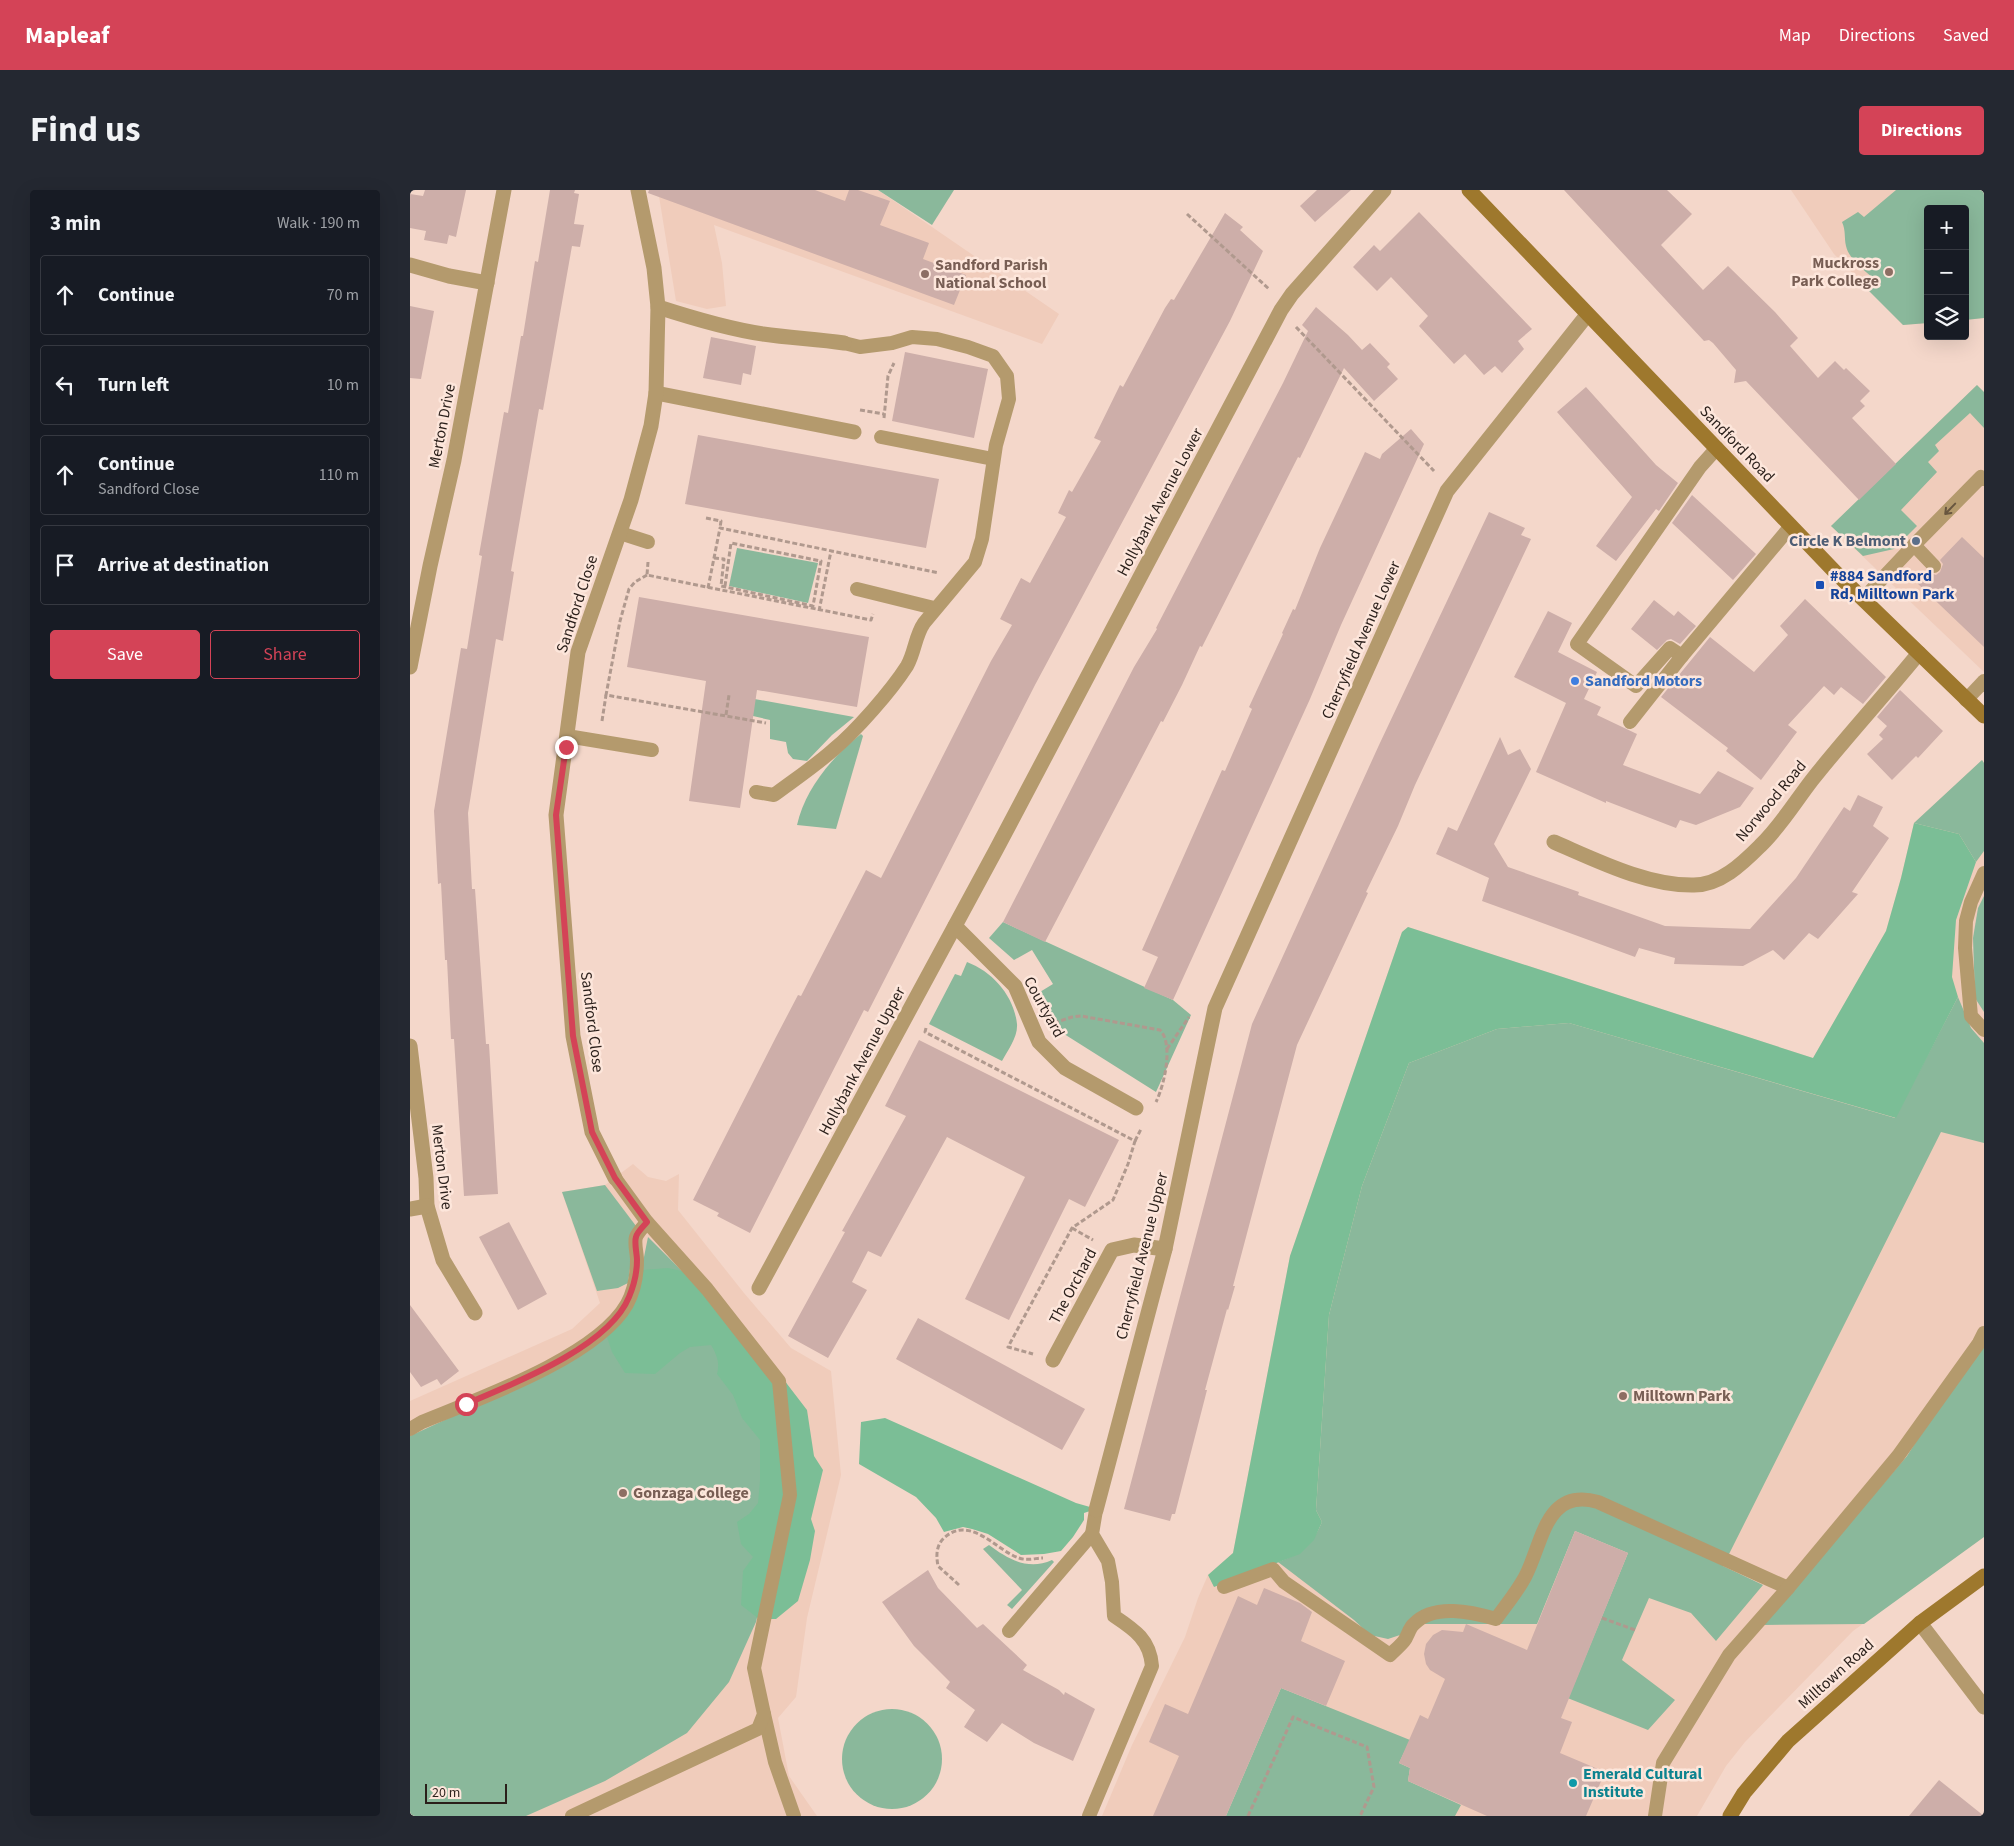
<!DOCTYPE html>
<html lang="en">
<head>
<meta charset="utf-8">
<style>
	:root { --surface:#171b24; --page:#242831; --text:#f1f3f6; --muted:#9ea1a6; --line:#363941; --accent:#d44357 }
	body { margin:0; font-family:"Source Sans 3",sans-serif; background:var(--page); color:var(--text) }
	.controls { position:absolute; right:15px; top:15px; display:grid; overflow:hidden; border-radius:5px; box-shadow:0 5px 20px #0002 }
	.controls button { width:45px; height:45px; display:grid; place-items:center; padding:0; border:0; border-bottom:1px solid var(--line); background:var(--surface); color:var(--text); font:25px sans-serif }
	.scale { position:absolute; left:15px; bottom:12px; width:82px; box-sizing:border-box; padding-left:5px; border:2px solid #2a1f1a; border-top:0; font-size:14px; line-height:18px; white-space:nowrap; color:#2a1f1a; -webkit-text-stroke:4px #fde6db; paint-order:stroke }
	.stop { position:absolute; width:15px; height:15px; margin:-11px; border:4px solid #d44357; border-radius:50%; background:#fff }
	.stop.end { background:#d44357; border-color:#fff; box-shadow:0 1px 5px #0008 }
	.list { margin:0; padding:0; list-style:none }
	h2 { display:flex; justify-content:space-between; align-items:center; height:65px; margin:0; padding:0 20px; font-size:21px }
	h2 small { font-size:16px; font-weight:400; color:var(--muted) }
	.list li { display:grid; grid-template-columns:32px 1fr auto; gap:15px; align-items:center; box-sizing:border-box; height:80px; margin:0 10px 10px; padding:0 10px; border:1px solid var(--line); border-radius:5px }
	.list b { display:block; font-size:19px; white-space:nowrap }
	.list p { margin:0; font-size:16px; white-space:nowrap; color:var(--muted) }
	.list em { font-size:16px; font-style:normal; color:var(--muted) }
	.actions { display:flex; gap:10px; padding:15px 20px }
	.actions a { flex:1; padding:11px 0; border:1px solid var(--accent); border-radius:5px; text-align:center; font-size:18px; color:var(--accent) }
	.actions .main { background:var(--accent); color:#fff }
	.icon { flex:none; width:28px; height:28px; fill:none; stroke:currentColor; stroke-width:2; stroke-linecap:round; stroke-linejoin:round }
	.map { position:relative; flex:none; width:1574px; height:1626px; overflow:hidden; border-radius:5px }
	header { display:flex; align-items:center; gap:30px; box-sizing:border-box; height:70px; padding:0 25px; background:var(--accent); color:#fff }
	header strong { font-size:24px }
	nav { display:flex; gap:28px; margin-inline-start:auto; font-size:18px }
	.intro { display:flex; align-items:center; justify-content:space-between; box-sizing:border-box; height:120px; padding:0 30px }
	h1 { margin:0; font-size:35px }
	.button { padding:12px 22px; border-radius:5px; background:var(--accent); color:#fff; font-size:18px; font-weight:700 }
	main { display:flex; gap:30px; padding:0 30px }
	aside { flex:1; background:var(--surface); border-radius:5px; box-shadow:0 5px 20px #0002 }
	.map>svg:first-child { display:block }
</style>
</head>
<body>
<header>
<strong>Mapleaf</strong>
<nav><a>Map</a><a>Directions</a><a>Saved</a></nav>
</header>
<div class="intro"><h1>Find us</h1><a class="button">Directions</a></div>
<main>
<aside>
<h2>3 min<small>Walk · 190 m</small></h2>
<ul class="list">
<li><svg class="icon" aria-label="ahead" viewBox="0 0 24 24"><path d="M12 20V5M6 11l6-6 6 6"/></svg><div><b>Continue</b></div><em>70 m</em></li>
<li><svg class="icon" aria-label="left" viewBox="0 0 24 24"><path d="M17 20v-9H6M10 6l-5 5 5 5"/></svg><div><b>Turn left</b></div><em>10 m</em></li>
<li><svg class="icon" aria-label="ahead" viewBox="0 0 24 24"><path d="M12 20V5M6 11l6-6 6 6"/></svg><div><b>Continue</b><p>Sandford Close</p></div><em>110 m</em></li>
<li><svg class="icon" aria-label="arrive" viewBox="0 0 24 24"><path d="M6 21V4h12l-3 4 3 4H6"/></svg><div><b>Arrive at destination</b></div></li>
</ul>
<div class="actions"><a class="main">Save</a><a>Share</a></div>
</aside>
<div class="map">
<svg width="1574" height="1626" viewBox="0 0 1574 1626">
	<rect width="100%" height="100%" fill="#f4d7ca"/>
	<!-- built -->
	<g fill="#f0ccbb">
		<polygon points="248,0 468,0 649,124 632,154 304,35 312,73 316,116 297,119 266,111"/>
		<polygon points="1381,0 1574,0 1574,128 1555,130 1555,19 1518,19 1518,133 1493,135 1424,64"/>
		<polygon points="1567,195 1574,202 1574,482 1421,336"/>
		<polygon points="1572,570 1574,573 1574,1347 1443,1441 1335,1552 1316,1576 1287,1626 692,1626 722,1555 775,1447 788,1408 798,1385 823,1363 880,1066 992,742 998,737 1403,868 1476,741 1491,688 1504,633"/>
		<polygon points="223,974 238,987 256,991 269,984 268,1020 334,1103 381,1158 421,1181 431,1285 397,1428 386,1507 368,1528 379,1586 407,1626 0,1626 0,1211 162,1139 190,1113 152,1002 195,995"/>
	</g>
	<!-- green -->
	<g fill="#8ab89b">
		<polygon points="468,0 544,0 522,35"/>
		<path d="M1486 0H1574V128L1555 130V19H1518V133L1493 135 1455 97 1466 91C1456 81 1439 70 1436 56 1434 47 1436 41 1432 32L1448 22 1454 27Z"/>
		<polygon points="1567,195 1574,202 1574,238 1560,223 1525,255 1529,261 1518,272 1527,282 1491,320 1507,336 1484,359 1453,366 1421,336"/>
		<polygon points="327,358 408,373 398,413 319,396"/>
		<polygon points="323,505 444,527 422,545 397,571 383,569 378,563 376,552 360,549 360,530 321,521"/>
		<path d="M451 544 453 546 426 639 387 635C395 599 422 567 451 544Z"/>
		<polygon points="1572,570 1574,573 1574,661 1566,672 1549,644 1504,633"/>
		<polygon points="1574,706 1574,822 1565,808 1563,748 1568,718"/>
		<polygon points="593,732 763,810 781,825 746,902 643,837 625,805 643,794 622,760 604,770 579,748"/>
		<path d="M557 772C583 782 604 806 607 834 608 847 598 860 592 871L519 834 545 784 551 786Z"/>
		<path d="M1548 807 1561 838 1574 853V953L1531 942 1313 1376 1353 1395 1306 1451 1281 1423 1239 1408 1212 1470 1265 1510 1238 1540 1155 1507 1165 1492 1218 1363 1165 1341 1127 1434H1000L990 1445 978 1449 960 1445 944 1430 868 1372C893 1363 901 1357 912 1332L906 1320 919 1125 952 996 999 873 1087 839 1159 833 1485 928Z"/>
		<polygon points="195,995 226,1036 218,1093 208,1098 187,1101 152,1002"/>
		<polygon points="238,1047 293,1102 376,1307 346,1432 319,1492 277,1543 195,1591 116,1626 0,1626 0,1246 121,1190 180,1156 227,1102"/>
		<polygon points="1574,1144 1574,1347 1454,1434 1352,1435 1497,1266"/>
		<path d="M579 1355C598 1369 618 1381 642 1370L644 1372 602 1419 597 1415 612 1400 573 1359Z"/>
		<polygon points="871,1498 1000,1550 989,1573 1000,1578 998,1591 1051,1615 1045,1626 816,1626"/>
		<circle cx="482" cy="1569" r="50"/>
	</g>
	<!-- forest -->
	<g fill="#7bbe96">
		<polygon points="1504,633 1549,644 1566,672 1546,730 1542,787 1548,807 1486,928 1159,833 1087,839 999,873 952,996 919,1125 906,1320 912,1332 904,1350 890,1364 804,1397 798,1385 823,1363 880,1066 992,742 998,737 1403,868 1476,741 1491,688"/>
		<path d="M258 1078 272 1081 351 1160 397 1220 404 1266 413 1280 401 1329 405 1341 400 1370 388 1411 366 1429H349L331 1415 333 1381 343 1367 331 1354 327 1332 339 1324 348 1313 350 1291V1250L332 1228 323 1205 307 1184C310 1173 307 1165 301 1155L280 1157 270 1163 245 1184 215 1183 202 1162 196 1144 232 1080Z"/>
		<polygon points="475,1228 666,1313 680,1317 680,1321 674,1323 674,1330 663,1347 651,1361 634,1364 611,1365 578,1344 562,1339 553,1337 534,1342 526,1328 506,1307 449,1274 451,1232"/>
	</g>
	<!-- building -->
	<g fill="#cdaea9">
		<polygon points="15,0 56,0 46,47 39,45 37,54 14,50 16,41 0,38 0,4 13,6"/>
		<polygon points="140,0 165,0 164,3 169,4 164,34 174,35 170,57 162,56 133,220 129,219 101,381 104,382 93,451 86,449 58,623 62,699 65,699 76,854 79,854 88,1004 54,1006 44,849 41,849 37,770 35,770 31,693 28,694 24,621 51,458 57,459 72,366 69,365 94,222 98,223 111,146 113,146 125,71 128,72"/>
		<polygon points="239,0 405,0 435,11 439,0 448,0 480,11 470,35 519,53 513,69 556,85 544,115 238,3"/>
		<polygon points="907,0 941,0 905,32 890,16"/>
		<polygon points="1154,0 1257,0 1282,24 1251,55 1293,100 1318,76 1365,122 1388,148 1380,156 1408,188 1425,171 1434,180 1436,178 1460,201 1450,211 1455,216 1442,228 1486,274 1449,310 1336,191 1324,193 1326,180 1303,153 1299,150 1294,151"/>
		<polygon points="1009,22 1122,139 1108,151 1114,159 1092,183 1085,176 1074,185 1055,164 1044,174 1009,136 1018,126 981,87 967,101 943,77 964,55 970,61"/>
		<polygon points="815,23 833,37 830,40 853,61 820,131 625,495 458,822 454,820 340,1043 307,1026 309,1023 283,1010 366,847 388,805 391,806 456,680 471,688 581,471 602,435 590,429 611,388 620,393 656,327 648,323 659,300 662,302 691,251 684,248 710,195 713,197 755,118 761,109 764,110"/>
		<polygon points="0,116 24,121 11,189 0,188"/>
		<polygon points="906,117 938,145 952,160 960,153 980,174 977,177 988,189 964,211 934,178 890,268 888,267 792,457 790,456 772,495 753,532 751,531 635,752 593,732 724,477 747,439 746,438 873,193 898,141 892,135"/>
		<polygon points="301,147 346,156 341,185 333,183 331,195 293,188"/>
		<polygon points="495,162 578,179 564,248 482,231"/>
		<polygon points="1176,197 1246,275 1268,293 1249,321 1246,319 1206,371 1186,356 1222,307 1147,222"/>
		<polygon points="1001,239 1014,254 931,435 900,509 763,810 734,798 748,767 732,760 812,580 815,581 842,519 839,517 873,444 872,443 883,419 885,420 910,358 955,262 970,269 972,264"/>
		<polygon points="288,245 529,289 516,358 275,314"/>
		<polygon points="1282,305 1346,364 1323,390 1262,333"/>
		<polygon points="1079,322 1115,338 1111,345 1121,349 1005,595 988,636 956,702 958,703 887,855 823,1096 825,1096 818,1120 817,1119 795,1200 797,1200 765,1324 762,1324 760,1331 714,1319 842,834 969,555"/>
		<polygon points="1552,347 1574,368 1574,457 1507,393 1518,382 1526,385 1530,382 1533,374 1530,370"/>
		<polygon points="229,407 459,447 447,517 347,500 330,618 279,611 296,491 217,477"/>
		<polygon points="1395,409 1476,487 1453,514 1431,497 1424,505 1414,496 1378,535 1387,542 1351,590 1316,561 1318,558 1251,507 1300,447 1344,482 1378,445 1370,436"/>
		<polygon points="1244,410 1264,426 1268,421 1286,436 1270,454 1261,449 1257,450 1247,460 1221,439"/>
		<polygon points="1138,421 1162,433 1148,462 1187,482 1174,509 1191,517 1187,525 1227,544 1213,575 1290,604 1308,581 1344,598 1330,617 1286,635 1270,630 1266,638 1196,611 1196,613 1126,582 1156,513 1104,487"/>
		<polygon points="1490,500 1533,541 1508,568 1506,566 1482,590 1457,564 1473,549 1469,545 1477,536 1467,527"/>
		<polygon points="1090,547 1098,565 1110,559 1121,579 1084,654 1098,677 1169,702 1168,705 1255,736 1340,739 1386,688 1434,617 1440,621 1448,605 1473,617 1463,636 1479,648 1442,702 1448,704 1408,749 1399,743 1374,770 1363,760 1333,776 1264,774 1265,768 1229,758 1225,767 1072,711 1079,688 1026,664 1038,637 1047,641"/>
		<polygon points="509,850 709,950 675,1017 659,1009 599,1130 555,1109 615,987 537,947 471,1067 458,1061 442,1092 457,1100 418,1168 378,1146 435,1042 432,1041 496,926 475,916"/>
		<polygon points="99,1032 137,1104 108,1120 69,1047"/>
		<polygon points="0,1115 49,1181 31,1195 27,1189 11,1197 0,1182"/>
		<polygon points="508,1128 675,1219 652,1260 486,1169"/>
		<polygon points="1165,1341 1218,1363 1151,1528 1162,1532 1150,1563 1195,1582 1176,1626 1077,1626 998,1591 1000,1578 989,1573 1010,1525 1018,1529 1035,1489 1020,1480 1016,1474 1014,1464 1016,1454 1023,1445 1032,1440 1053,1442 1056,1434 1117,1460"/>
		<polygon points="518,1380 528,1398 567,1438 573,1434 617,1475 613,1480 649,1500 654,1505 655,1502 685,1519 663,1571 624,1553 592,1533 577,1552 554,1537 565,1520 536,1498 540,1492 504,1456 472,1412"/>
		<polygon points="854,1398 890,1413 902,1422 891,1451 935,1471 916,1516 871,1498 816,1626 743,1626 769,1566 739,1552 755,1514 778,1524 828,1406 847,1415"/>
		<polygon points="1529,1590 1574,1626 1499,1626"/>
	</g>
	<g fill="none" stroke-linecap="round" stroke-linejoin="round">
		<!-- path -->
		<g stroke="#b0998e" stroke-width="3" stroke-dasharray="5 2.5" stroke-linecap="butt">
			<polyline points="777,24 859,99"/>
			<polyline points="886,137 1024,281"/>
			<polyline points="450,220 474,224"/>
			<polyline points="474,228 478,186 484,173"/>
			<polyline points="296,328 311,331 310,338"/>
			<polyline points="304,368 314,369 311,396 403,416 411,371 321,353 315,396"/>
			<polyline points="238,372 237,385 461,430 463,424"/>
			<polyline points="237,385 225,392 219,399 210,431 196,505 356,533"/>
			<polyline points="298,398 310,338 529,383"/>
			<polyline points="409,421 421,361"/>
			<polyline points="316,525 319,505"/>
			<polyline points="192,531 196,505"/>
			<path d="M644 833 662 827 671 826 750 840C764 854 754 896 746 912"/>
			<polyline points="516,838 515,842 725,951 718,974 703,1010 662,1038 598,1157 623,1164"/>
			<polyline points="757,859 779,827"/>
			<polyline points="725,951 731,939"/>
			<polyline points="662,1038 683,1050"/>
			<path d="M549 1395 528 1376C526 1365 526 1355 535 1347 561 1325 587 1361 609 1368 617 1371 626 1368 633 1368"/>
			<polyline points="1192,1428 1225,1440"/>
			<polyline points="838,1626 883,1527 957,1557 964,1597 950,1626"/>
		</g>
		<!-- lane -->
		<g stroke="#b49a6d" stroke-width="14">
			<polyline points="471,247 583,269"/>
			<polyline points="210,343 238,352"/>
			<polyline points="1504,355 1571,287 1574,289"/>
			<polyline points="447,399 524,418"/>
			<polyline points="1453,409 1504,355 1524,376"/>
			<polyline points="1272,466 1260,458 1226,496 1167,454 1290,277 1307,258"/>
			<polyline points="1556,510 1574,491"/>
			<polyline points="1220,532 1272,466 1381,336"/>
			<polyline points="157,546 242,560"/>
			<path d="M346 602 364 605C384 590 405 576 423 560 446 541 481 501 497 476 505 462 505 446 514 433L565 372 572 349 586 255 599 209 597 186 583 166 558 157 527 149 502 147 482 153 450 157 434 153"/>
			<polyline points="1574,683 1561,712 1556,731 1555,758 1561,826 1574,840"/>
			<path d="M0 1239 12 1232C68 1209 187 1167 217 1114 224 1101 227 1084 227 1070 227 1063 224 1053 226 1047 228 1042 234 1036 237 1032"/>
			<path d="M814 1397 863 1379 874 1392 980 1465C984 1461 990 1456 994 1451 998 1446 999 1438 1004 1434 1024 1413 1062 1422 1086 1429 1096 1415 1107 1402 1115 1387 1133 1353 1135 1297 1188 1312L1378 1398"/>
			<polyline points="599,1441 682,1344"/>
			<polyline points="354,1524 365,1572 384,1626"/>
			<polyline points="162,1626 348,1539 354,1524 344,1478 380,1305 369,1191 297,1099 237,1032 205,988"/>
			<path d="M679 1626 742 1476C740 1450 725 1440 704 1426L702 1392 698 1371 682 1344 686 1320"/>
			<polyline points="1245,1626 1253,1573 1319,1465 1378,1398 1488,1266 1569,1153 1574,1143"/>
		</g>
		<!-- street -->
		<g stroke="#b49a6d" stroke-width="15">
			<polyline points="0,75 39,86 77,93"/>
			<path d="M248 117C282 128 318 139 353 144 380 148 407 149 434 153"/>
			<polyline points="246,203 444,242"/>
			<polyline points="0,477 20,376 44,270 94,0"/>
			<path d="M1144 652C1186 670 1237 696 1284 695 1310 695 1332 674 1350 656 1370 637 1385 612 1402 590 1436 547 1474 506 1509 463"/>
			<polyline points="545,736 605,796 629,852 655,878 726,918"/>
			<polyline points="0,856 16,988 17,1016 33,1070 65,1123"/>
			<polyline points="205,988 182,942 163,846 146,625 168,462 221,310 241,236 246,203 248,117 244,78 228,0"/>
			<polyline points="0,1019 17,1016"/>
			<polyline points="349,1098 586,660 871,120 882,104 974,0"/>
			<polyline points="643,1170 702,1060 724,1055 755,1059"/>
			<polyline points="686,1320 755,1059 805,818 1037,301 1177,125"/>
			<polyline points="1510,1433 1574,1517"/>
		</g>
		<!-- secondary -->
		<g stroke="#9e782d" stroke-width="15">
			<polyline points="1059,0 1426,383 1574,526"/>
			<polyline points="1320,1626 1334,1603 1378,1551 1510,1433 1574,1386"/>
		</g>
	</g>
	<!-- one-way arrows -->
	<defs><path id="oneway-shaft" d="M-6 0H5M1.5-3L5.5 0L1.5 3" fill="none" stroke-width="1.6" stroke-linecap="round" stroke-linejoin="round" transform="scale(1.25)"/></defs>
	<use stroke="#68563f" href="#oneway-shaft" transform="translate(1540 319) rotate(134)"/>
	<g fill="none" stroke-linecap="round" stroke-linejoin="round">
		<!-- route -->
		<path stroke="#d44357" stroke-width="6" d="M56 1214C103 1194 199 1157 219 1107 224 1095 227 1083 227 1070 227 1064 224 1053 226 1047 227 1042 234 1036 237 1032L205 988 182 942 163 846 146 625 156 557"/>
	</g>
	<!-- markers -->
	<g fill="#8d6e63" stroke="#fde6db" stroke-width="2">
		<circle cx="1479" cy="82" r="5"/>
		<circle cx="515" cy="84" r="5"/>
		<circle cx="1213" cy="1206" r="5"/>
		<circle cx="213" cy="1303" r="5"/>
	</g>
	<circle fill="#5c6f8a" stroke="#fde6db" stroke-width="2" cx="1506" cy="351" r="5"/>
	<rect fill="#1a4fb4" stroke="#fde6db" stroke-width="2" x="1405" y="390" width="10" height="10" rx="2.5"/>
	<circle fill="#3f7fe0" stroke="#fde6db" stroke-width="2" cx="1165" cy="491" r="5"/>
	<circle fill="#0f9aa8" stroke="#fde6db" stroke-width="2" cx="1163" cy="1593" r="5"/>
	<g text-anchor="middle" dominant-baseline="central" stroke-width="5" stroke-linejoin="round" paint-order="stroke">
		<!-- education labels -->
		<g font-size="16" font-weight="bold" fill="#785e54" stroke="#fde6db" text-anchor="start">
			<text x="1469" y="73" text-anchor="end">Muckross<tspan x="1469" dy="18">Park College</tspan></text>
			<text x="525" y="75">Sandford Parish<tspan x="525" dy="18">National School</tspan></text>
			<text x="1223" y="1206">Milltown Park</text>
			<text x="223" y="1303">Gonzaga College</text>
		</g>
		<!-- street labels -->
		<g font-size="16" fill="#2a1f1a" stroke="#fde6db">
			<text transform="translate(32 236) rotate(-79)">Merton Drive</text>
			<text transform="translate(1327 254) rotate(46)">Sandford Road</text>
			<text transform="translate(750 312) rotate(-62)">Hollybank Avenue Lower</text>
			<text transform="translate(167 414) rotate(-72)">Sandford Close</text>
			<text transform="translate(951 450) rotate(-66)">Cherryfield Avenue Lower</text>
			<text transform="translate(1361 611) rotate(-50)">Norwood Road</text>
			<text transform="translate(634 817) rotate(61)">Courtyard</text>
			<text transform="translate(182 832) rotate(83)">Sandford Close</text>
			<text transform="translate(452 871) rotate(-62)">Hollybank Avenue Upper</text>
			<text transform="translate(32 977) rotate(83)">Merton Drive</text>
			<text transform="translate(732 1066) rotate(-76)">Cherryfield Avenue Upper</text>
			<text transform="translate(663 1096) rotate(-62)">The Orchard</text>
			<text transform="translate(1426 1484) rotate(-42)">Milltown Road</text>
		</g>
		<!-- service labels -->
		<g font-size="16" font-weight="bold" fill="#4e5e75" stroke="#fde6db" text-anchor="end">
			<text x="1496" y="351">Circle K Belmont</text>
		</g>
		<!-- transit labels -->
		<g font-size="16" font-weight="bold" fill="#164399" stroke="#fde6db" text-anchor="start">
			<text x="1420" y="386">#884 Sandford<tspan x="1420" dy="18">Rd, Milltown Park</tspan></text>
		</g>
		<!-- shop labels -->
		<g font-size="16" font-weight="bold" fill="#366cbe" stroke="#fde6db" text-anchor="start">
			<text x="1175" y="491">Sandford Motors</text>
		</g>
		<!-- culture labels -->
		<g font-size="16" font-weight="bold" fill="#0d838f" stroke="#fde6db" text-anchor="start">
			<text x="1173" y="1584">Emerald Cultural<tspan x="1173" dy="18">Institute</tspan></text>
		</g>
	</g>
</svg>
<div class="controls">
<button>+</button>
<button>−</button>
<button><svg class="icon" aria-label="layers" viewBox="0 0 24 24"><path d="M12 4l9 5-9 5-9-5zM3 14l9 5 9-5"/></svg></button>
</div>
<div class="scale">20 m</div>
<div class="stop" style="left:56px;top:1214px"></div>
<div class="stop end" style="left:156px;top:557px"></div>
</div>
</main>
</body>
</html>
